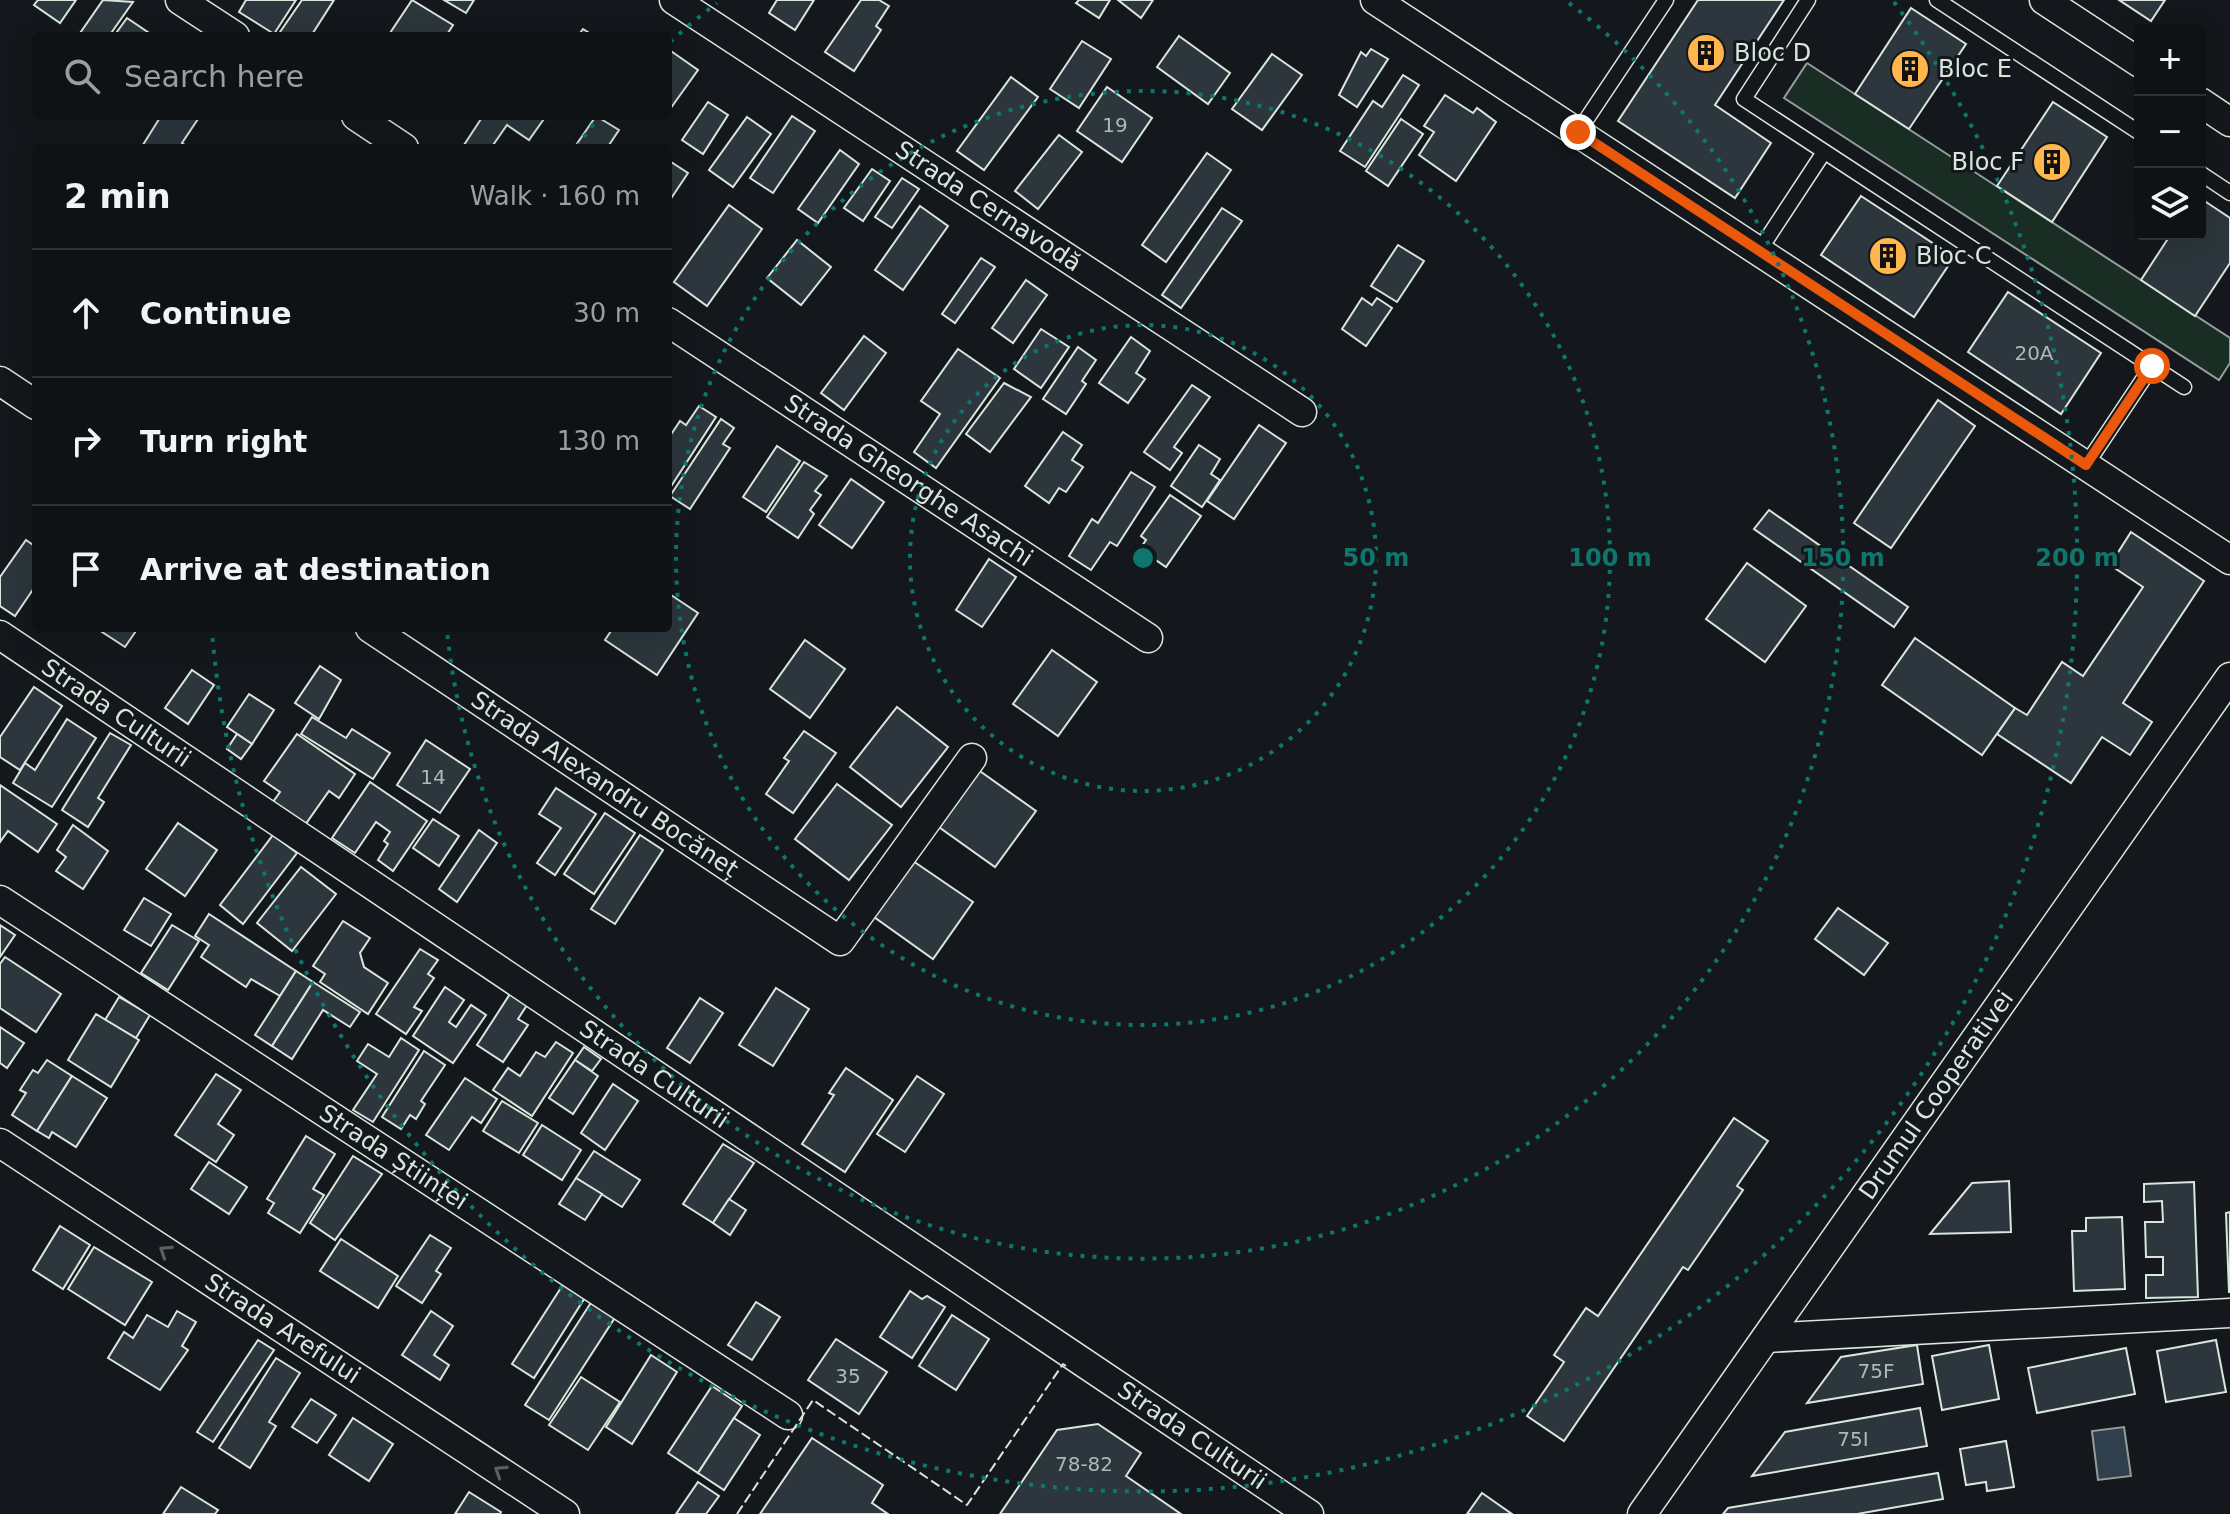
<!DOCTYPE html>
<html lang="en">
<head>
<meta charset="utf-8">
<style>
	:root { --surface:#0f1215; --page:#1d2022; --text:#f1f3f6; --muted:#9b9ea0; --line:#2f3234 }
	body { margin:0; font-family:"DejaVu Sans",sans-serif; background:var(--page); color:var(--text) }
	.controls { position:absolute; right:24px; top:24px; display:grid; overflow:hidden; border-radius:8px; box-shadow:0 8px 32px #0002 }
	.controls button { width:72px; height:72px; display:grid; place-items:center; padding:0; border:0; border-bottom:2px solid var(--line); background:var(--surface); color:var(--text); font:40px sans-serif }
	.stop { position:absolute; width:24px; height:24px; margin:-18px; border:6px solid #ea580c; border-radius:50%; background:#fff }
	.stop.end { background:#ea580c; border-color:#fff; box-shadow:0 2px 8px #0008 }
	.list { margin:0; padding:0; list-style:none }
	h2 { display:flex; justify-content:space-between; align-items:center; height:104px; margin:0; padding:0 32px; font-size:34px }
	h2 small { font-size:26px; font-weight:400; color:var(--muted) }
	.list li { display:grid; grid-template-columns:52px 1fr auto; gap:24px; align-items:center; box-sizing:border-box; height:128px; padding:0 32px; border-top:2px solid var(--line) }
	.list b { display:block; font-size:30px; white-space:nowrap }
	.list em { font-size:26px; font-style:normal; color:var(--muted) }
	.icon { flex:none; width:44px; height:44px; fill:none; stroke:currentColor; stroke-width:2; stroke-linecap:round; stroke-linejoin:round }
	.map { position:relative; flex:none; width:2230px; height:1514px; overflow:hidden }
	.search { position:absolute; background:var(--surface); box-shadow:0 8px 32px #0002; left:32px; top:32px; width:640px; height:88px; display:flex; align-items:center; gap:20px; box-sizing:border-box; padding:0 28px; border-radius:8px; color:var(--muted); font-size:30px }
	.panel { position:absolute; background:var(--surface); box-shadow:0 8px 32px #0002; left:32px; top:144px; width:640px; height:488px; border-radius:8px }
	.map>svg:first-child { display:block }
</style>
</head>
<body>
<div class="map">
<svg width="2230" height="1514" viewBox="0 0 2230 1514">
	<rect width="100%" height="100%" fill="#14181c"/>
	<!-- green -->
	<polygon fill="#1a2d24" stroke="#939e99" stroke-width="2" points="1807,63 2230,338 2230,363 2219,380 1784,98"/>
	<!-- water -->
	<polygon fill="#2f3f4d" stroke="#939e99" stroke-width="2" points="2124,1427 2131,1476 2098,1480 2092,1431"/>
	<!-- building -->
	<g fill="#2c363c" stroke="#d8e6dc" stroke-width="2">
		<polygon points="38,0 76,0 60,23 34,5"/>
		<polygon points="103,0 133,2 109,36 78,36"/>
		<polygon points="246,0 296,0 274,34 239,12"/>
		<polygon points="302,0 334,0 311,36 285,36 280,32"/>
		<polygon points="412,0 453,25 446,36 388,36"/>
		<polygon points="444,0 474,0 466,13"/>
		<polygon points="777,0 814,0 795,30 769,13"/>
		<polygon points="861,0 879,0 889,6 876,26 881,30 854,71 825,52"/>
		<polygon points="1079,0 1110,0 1099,18 1076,3"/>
		<polygon points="1118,0 1153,0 1141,18"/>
		<polygon points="1698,0 1784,0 1715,105 1771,143 1735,198 1618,121"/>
		<polygon points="2119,0 2165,0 2151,21"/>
		<polygon points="1911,8 1966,44 1909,129 1855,94"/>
		<polygon points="127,18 152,35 151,36 114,36"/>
		<polygon points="583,29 594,36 578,36"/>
		<polygon points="1179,36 1230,73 1208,104 1157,67"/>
		<polygon points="1082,41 1111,59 1079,108 1050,89"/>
		<polygon points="668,49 698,70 668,112"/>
		<polygon points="1371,49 1388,59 1357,107 1339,95 1361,52 1366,56"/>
		<polygon points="1272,54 1302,75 1262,130 1232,109"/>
		<polygon points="1403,75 1419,85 1365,167 1340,151 1373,101 1382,107"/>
		<polygon points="1011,77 1038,97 984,170 957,151"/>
		<polygon points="1107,87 1152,118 1122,162 1077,131"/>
		<polygon points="1445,95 1473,113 1477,108 1496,122 1456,181 1419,155 1434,132 1424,126"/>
		<polygon points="708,102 728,115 703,154 682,140"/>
		<polygon points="2053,102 2107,137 2052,222 1997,186"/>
		<polygon points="161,116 200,116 182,143 189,148 141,148"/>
		<polygon points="483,116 546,116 529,140 507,125 491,148 462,148"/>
		<polygon points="596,116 619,130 607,148 574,148"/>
		<polygon points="792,116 815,131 773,193 750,178"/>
		<polygon points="747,117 771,134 733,187 709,170"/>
		<polygon points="1401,119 1423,134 1388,186 1366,171"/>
		<polygon points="1059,135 1082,152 1038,209 1015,191"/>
		<polygon points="840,150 859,164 818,223 798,209"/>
		<polygon points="1207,153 1231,170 1166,262 1142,245"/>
		<polygon points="668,160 688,173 668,203"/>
		<polygon points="872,169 890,181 863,221 844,208"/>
		<polygon points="902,178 919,189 892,228 875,217"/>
		<polygon points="1861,196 1954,257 1914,317 1821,255"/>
		<polygon points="2200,198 2230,218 2230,263 2195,316 2141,280 2171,234 2200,234"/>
		<polygon points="729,205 762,229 707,306 674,282"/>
		<polygon points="920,206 948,226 903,290 875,270"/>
		<polygon points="1222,208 1242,221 1181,308 1162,295"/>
		<polygon points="797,240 831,267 801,305 767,278"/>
		<polygon points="1398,245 1424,261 1397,302 1371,286"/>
		<polygon points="981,258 995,267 955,323 942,314"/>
		<polygon points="1026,280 1047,295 1013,343 992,328"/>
		<polygon points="2008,292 2101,353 2061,414 1968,352"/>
		<polygon points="1362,298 1372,305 1377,298 1392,308 1366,346 1342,329"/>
		<polygon points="1041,329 1069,347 1041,388 1014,369"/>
		<polygon points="864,336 886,353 844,410 821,393"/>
		<polygon points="1131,337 1150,351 1136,373 1145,379 1128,403 1099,383"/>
		<polygon points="1078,347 1096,360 1082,381 1086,384 1066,414 1043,399"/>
		<polygon points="958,349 1000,378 936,468 914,452 940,414 921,401"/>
		<polygon points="1004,383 1031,397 990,452 966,434"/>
		<polygon points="1192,385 1210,397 1174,447 1182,453 1170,470 1144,452"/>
		<polygon points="1938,400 1975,426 1891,548 1854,523"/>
		<polygon points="699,406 716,417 668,491 668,439 680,421 686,425"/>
		<polygon points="721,419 734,428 723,444 730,448 690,509 670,496"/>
		<polygon points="1259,425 1286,443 1234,519 1207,501"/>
		<polygon points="1063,432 1082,445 1072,460 1083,467 1066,492 1059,488 1049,503 1025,486"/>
		<polygon points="1199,445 1220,459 1211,474 1220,480 1202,507 1171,486"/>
		<polygon points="777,446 800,461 766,512 743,497"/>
		<polygon points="804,462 827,476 815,491 821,495 810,510 814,514 798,538 767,517"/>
		<polygon points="1131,472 1155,487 1117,546 1110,542 1091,570 1069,556 1092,519 1098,523"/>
		<polygon points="851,479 884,502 852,548 819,525"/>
		<polygon points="1170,495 1201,516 1166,567 1140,549 1146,540 1141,536"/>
		<polygon points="1769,510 1908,607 1894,627 1754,529"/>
		<polygon points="2131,532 2204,581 2123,703 2152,722 2130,755 2102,737 2071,783 1997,734 2015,708 2027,715 2062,662 2083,676 2143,587 2110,565"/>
		<polygon points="26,540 36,547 36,585 15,616 0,606 0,577"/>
		<polygon points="989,559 1016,577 982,627 956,610"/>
		<polygon points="1747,563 1806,606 1765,662 1706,619"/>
		<polygon points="668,593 698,613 657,675 605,640 613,628 668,628"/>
		<polygon points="96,628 138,628 125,647"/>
		<polygon points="1915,638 2015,708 1982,755 1882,685"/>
		<polygon points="805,640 845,669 810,718 770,689"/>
		<polygon points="1052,650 1097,682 1058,736 1013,704"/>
		<polygon points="320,666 341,680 319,719 295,703"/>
		<polygon points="192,670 214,685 188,724 165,708"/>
		<polygon points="34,687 62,706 20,770 0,757 0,737"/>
		<polygon points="249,694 274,710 252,744 227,727"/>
		<polygon points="897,707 948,747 901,807 850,767"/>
		<polygon points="312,717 346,738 352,729 390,753 373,779 301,734"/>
		<polygon points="67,719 96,738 52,807 13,783 25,763 35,770"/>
		<polygon points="804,731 836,753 793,813 766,794 789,761 784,758"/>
		<polygon points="110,733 131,745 98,798 104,802 88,827 62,810"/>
		<polygon points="237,734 252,744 241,759 227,749"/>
		<polygon points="297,734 355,774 339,798 329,791 305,825 273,802 280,792 264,781"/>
		<polygon points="426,740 470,769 440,813 397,785"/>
		<polygon points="977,769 1036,811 995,867 936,825"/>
		<polygon points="370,782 427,821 393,871 378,860 388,844 384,841 390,832 376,822 355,853 332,838"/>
		<polygon points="837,784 892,825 849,880 795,839"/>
		<polygon points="0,785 57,824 38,852 8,831 0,842"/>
		<polygon points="556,788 596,814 555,875 537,863 561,828 539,814"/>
		<polygon points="605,813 635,833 594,894 564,874"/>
		<polygon points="433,819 459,836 439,866 413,848"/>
		<polygon points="178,823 217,850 185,896 146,869"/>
		<polygon points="73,825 108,851 83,889 56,871 66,857 57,850"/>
		<polygon points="479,830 497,843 457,902 439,889"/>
		<polygon points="273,835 297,853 243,924 220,905"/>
		<polygon points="640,835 663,850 615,924 591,909"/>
		<polygon points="913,861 973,902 933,959 874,917"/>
		<polygon points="301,867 336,894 292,951 257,923"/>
		<polygon points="144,898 171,914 151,946 124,930"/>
		<polygon points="1838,908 1888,943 1864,975 1815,939"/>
		<polygon points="209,914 296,971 280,996 251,979 246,987 201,957 209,945 195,936"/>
		<polygon points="343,921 370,938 360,953 364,967 388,983 368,1014 320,982 325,974 313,966"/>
		<polygon points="0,925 15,935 0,957"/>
		<polygon points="172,925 199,941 168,990 141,973"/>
		<polygon points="420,949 438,960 428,974 434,978 414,1007 422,1011 406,1034 376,1014"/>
		<polygon points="5,957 61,994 36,1032 0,1008 0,964"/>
		<polygon points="296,971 313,982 272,1046 255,1035"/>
		<polygon points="313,982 360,1012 350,1027 323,1010 292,1059 272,1046"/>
		<polygon points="445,987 464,1000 449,1022 456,1027 471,1005 486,1015 453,1063 413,1036"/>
		<polygon points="776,988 809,1009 773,1066 739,1045"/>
		<polygon points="510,994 527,1005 518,1019 528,1025 503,1062 477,1045"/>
		<polygon points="119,997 150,1015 136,1038 105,1020"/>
		<polygon points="700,998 723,1013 690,1063 667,1048"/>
		<polygon points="96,1014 139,1040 111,1087 68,1060"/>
		<polygon points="0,1027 24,1043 7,1068 0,1063"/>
		<polygon points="401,1038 419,1050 373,1122 353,1110 377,1074 357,1061 368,1044 389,1057"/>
		<polygon points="556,1042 573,1053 532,1116 493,1090 508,1068 520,1076 536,1052 545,1057"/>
		<polygon points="584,1047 601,1059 592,1071 575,1060"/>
		<polygon points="424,1051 445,1065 421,1101 425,1104 416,1119 410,1115 401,1129 382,1117"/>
		<polygon points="47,1060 72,1076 37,1131 12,1115 26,1093 20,1090 33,1070 38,1073"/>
		<polygon points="575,1060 598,1076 573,1114 549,1098"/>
		<polygon points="846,1068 893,1100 845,1172 802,1144 834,1095 829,1093"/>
		<polygon points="216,1074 241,1090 218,1124 234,1135 216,1162 175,1135"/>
		<polygon points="72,1076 107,1098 76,1147 52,1132 49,1138 37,1131"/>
		<polygon points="917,1076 944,1094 905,1152 877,1134"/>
		<polygon points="465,1078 497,1099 481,1123 472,1117 449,1150 426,1135"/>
		<polygon points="613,1084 638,1101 605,1150 581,1133"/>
		<polygon points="502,1101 538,1123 519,1153 483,1131"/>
		<polygon points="1734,1118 1768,1141 1737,1186 1743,1190 1688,1270 1683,1267 1564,1441 1527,1416 1564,1362 1554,1355 1586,1308 1598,1316"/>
		<polygon points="542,1125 581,1150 562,1180 523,1155"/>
		<polygon points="306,1136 335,1154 313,1189 324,1195 300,1233 268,1213 274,1203 267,1199"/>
		<polygon points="723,1144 754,1163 713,1223 683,1204"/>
		<polygon points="594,1151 640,1180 622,1207 576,1178"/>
		<polygon points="353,1156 382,1174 335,1240 310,1223"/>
		<polygon points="209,1162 247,1187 229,1214 191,1189"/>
		<polygon points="576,1178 602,1194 585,1220 559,1204"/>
		<polygon points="2009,1181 2011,1232 1930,1234 1972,1183"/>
		<polygon points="2194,1182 2198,1297 2146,1298 2146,1275 2163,1275 2163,1257 2146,1257 2145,1222 2163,1222 2162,1201 2144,1202 2144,1184"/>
		<polygon points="729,1199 746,1210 730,1235 713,1223"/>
		<polygon points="2230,1212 2230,1292 2229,1292 2226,1213"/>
		<polygon points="2122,1217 2125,1289 2074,1291 2072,1231 2086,1231 2086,1218"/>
		<polygon points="60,1226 90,1245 63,1289 33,1270"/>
		<polygon points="430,1235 451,1248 436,1271 441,1274 422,1303 396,1286"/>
		<polygon points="341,1239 398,1276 378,1308 320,1271"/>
		<polygon points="94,1247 152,1282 125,1325 68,1289"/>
		<polygon points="564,1283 586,1296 534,1378 512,1364"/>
		<polygon points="910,1291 922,1299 927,1296 945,1307 912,1358 880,1337"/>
		<polygon points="592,1301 616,1316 549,1420 525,1405"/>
		<polygon points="756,1302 780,1317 752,1360 728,1345"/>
		<polygon points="177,1311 196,1322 182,1346 188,1350 160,1390 108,1358 124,1332 133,1338 147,1315 168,1327"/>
		<polygon points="431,1311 453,1326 434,1355 449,1365 440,1380 402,1355"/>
		<polygon points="952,1315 989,1339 956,1390 919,1366"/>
		<polygon points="836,1339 887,1372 859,1414 808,1380"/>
		<polygon points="258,1340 274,1350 213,1442 197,1432"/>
		<polygon points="2216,1340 2226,1392 2166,1402 2157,1351"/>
		<polygon points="1917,1345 1923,1384 1807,1403 1841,1357"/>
		<polygon points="1989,1345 1999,1399 1942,1410 1932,1356"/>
		<polygon points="2126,1348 2135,1394 2037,1413 2028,1368"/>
		<polygon points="651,1355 677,1372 632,1444 606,1427"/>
		<polygon points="276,1358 300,1373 269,1422 276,1426 250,1468 219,1448"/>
		<polygon points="581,1377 620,1402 588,1450 549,1425"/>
		<polygon points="712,1386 742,1406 698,1473 668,1453"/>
		<polygon points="311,1399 336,1415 317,1443 292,1427"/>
		<polygon points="1920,1408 1927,1446 1752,1476 1785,1432"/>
		<polygon points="353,1418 393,1444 369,1481 329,1455"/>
		<polygon points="734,1418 760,1435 724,1490 698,1473"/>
		<polygon points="1098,1424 1141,1453 1126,1476 1181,1514 1000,1514 1057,1430"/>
		<polygon points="812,1438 883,1485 872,1503 888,1514 760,1514"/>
		<polygon points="2006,1441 2014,1487 1987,1491 1986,1482 1966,1485 1960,1449"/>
		<polygon points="1938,1473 1943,1499 1857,1514 1723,1514 1728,1508"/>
		<polygon points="698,1482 719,1496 706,1514 676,1514"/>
		<polygon points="181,1487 218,1510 215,1514 163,1514"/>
		<polygon points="469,1492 501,1512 500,1514 455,1514"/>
		<polygon points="1482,1493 1512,1514 1467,1514"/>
	</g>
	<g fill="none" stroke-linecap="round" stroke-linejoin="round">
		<defs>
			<g id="lane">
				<polyline points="1808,0 1744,99 2184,387"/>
				<polyline points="1937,0 2140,133"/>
				<polyline points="1578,132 1666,0"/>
				<polyline points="2200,173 2230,193"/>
				<polyline points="1759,251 1824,152"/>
				<polyline points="2086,465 2152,366"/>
			</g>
			<g id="street">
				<polyline points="180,0 235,36"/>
				<path id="s1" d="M674 0 1302 412"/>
				<polyline points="1375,0 2230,560"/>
				<polyline points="2044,0 2140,63"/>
				<polyline points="2200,102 2230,122"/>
				<polyline points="356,116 404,148"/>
				<path id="s2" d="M668 322 1148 638"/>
				<polyline points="0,381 36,405"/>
				<path id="s3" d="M370 628 840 941 972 758"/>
				<path id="s4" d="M0 635 1309 1514"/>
				<path id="s5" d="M0 900 788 1415"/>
				<path id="s6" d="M0 1143 565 1514"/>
				<polyline points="1766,1338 2230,1313"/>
				<path id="s7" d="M1642 1514 2230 677"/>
			</g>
		</defs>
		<!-- lane casing -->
		<use href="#lane" stroke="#d8e6dc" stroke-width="17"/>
		<!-- street casing -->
		<use href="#street" stroke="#d8e6dc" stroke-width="31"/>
		<!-- lane -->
		<use href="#lane" stroke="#14181c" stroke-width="14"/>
		<!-- street -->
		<use href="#street" stroke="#14181c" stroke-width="28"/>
		<!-- fence -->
		<polyline stroke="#d8e6dc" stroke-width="2" stroke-dasharray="10 4" stroke-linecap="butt" points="737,1514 813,1400 967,1505 1063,1364 1066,1366"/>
	</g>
	<!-- one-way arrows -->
	<defs><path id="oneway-chevron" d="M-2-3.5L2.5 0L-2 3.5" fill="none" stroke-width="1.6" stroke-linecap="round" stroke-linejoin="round" transform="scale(2)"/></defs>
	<g stroke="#59605f">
		<use href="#oneway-chevron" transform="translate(165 1251) rotate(-147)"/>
		<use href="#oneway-chevron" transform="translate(500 1471) rotate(-147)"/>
	</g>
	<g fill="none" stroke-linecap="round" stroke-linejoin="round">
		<!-- route -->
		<polyline stroke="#ea580c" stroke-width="10" points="1578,132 2086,465 2152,366"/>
	</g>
	<!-- distance rings -->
	<g fill="none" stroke="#0f766e" stroke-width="4" stroke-dasharray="4 8">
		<circle cx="1143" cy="558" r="233"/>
		<circle cx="1143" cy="558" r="467"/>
		<path d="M577 147A700 700 0 0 1 599 117M670 42A700 700 0 0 1 717 3M1569 3A700 700 0 1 1 447 631"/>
		<path d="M1894 2A934 934 0 1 1 212 631"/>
	</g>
	<!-- icons -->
	<defs>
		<symbol id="building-disc" viewBox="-11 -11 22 22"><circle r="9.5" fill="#ffb74d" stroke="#14181c"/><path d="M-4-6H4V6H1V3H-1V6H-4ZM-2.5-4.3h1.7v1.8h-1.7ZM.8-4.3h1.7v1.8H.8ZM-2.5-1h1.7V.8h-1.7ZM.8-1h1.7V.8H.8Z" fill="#111"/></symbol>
	</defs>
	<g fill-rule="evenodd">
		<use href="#building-disc" x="1684" y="31" width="44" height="44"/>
		<use href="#building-disc" x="1888" y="47" width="44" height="44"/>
		<use href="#building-disc" x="2030" y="140" width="44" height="44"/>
		<use href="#building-disc" x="1866" y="234" width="44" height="44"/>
	</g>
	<g text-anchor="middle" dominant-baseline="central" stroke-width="6" stroke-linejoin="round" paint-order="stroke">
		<!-- number labels -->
		<g font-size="20" fill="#adbab4">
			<text x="1115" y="125">19</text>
			<text x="2034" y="353">20A</text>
			<text x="433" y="777">14</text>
			<text x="1876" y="1371">75F</text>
			<text x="848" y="1376">35</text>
			<text x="1853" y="1439">75I</text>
			<text x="1084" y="1464">78-82</text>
		</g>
		<!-- poi labels -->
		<g font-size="24" fill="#d8e6dc" stroke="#14181c" text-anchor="start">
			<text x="1734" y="53">Bloc D</text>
			<text x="1938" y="69">Bloc E</text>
			<text x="2024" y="162" text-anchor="end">Bloc F</text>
			<text x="1916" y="256">Bloc C</text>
		</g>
		<!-- street labels -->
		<g font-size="24" fill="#d8e6dc" stroke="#14181c">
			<text stroke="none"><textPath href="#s1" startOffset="376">Strada Cernavodă</textPath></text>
			<text stroke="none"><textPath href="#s2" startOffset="288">Strada Gheorghe Asachi</textPath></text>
			<text stroke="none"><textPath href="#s4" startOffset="140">Strada Culturii</textPath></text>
			<text stroke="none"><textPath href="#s3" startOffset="282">Strada Alexandru Bocăneț</textPath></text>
			<text stroke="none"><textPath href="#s4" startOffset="788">Strada Culturii</textPath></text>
			<text stroke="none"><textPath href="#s7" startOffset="512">Drumul Cooperativei</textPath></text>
			<text stroke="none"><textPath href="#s5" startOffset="470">Strada Științei</textPath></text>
			<text stroke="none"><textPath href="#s6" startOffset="338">Strada Arefului</textPath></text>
			<text stroke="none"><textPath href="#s4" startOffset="1436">Strada Culturii</textPath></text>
		</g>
	</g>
	<circle cx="1143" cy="558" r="12" fill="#0f766e" stroke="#14181c" stroke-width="4"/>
	<g font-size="24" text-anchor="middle" font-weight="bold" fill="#0f766e" stroke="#14181c" stroke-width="6" stroke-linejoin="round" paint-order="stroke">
		<text x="1376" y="566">50 m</text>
		<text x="1610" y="566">100 m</text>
		<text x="1843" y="566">150 m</text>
		<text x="2077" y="566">200 m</text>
	</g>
</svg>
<div class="controls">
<button>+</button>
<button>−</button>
<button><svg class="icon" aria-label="layers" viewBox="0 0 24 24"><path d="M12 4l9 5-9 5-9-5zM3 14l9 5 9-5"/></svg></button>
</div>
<div class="stop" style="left:2152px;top:366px"></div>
<div class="stop end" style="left:1578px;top:132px"></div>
<div class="search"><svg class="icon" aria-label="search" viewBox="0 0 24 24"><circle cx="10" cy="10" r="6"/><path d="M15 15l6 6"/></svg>Search here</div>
<section class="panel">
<h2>2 min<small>Walk · 160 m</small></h2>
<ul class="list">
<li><svg class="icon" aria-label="ahead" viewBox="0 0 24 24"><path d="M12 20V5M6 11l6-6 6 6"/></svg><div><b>Continue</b></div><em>30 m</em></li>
<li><svg class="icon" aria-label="right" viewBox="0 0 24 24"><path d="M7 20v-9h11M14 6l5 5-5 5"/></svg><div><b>Turn right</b></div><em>130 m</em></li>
<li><svg class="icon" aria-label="arrive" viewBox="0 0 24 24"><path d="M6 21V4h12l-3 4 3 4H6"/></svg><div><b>Arrive at destination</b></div></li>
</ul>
</section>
</div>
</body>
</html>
